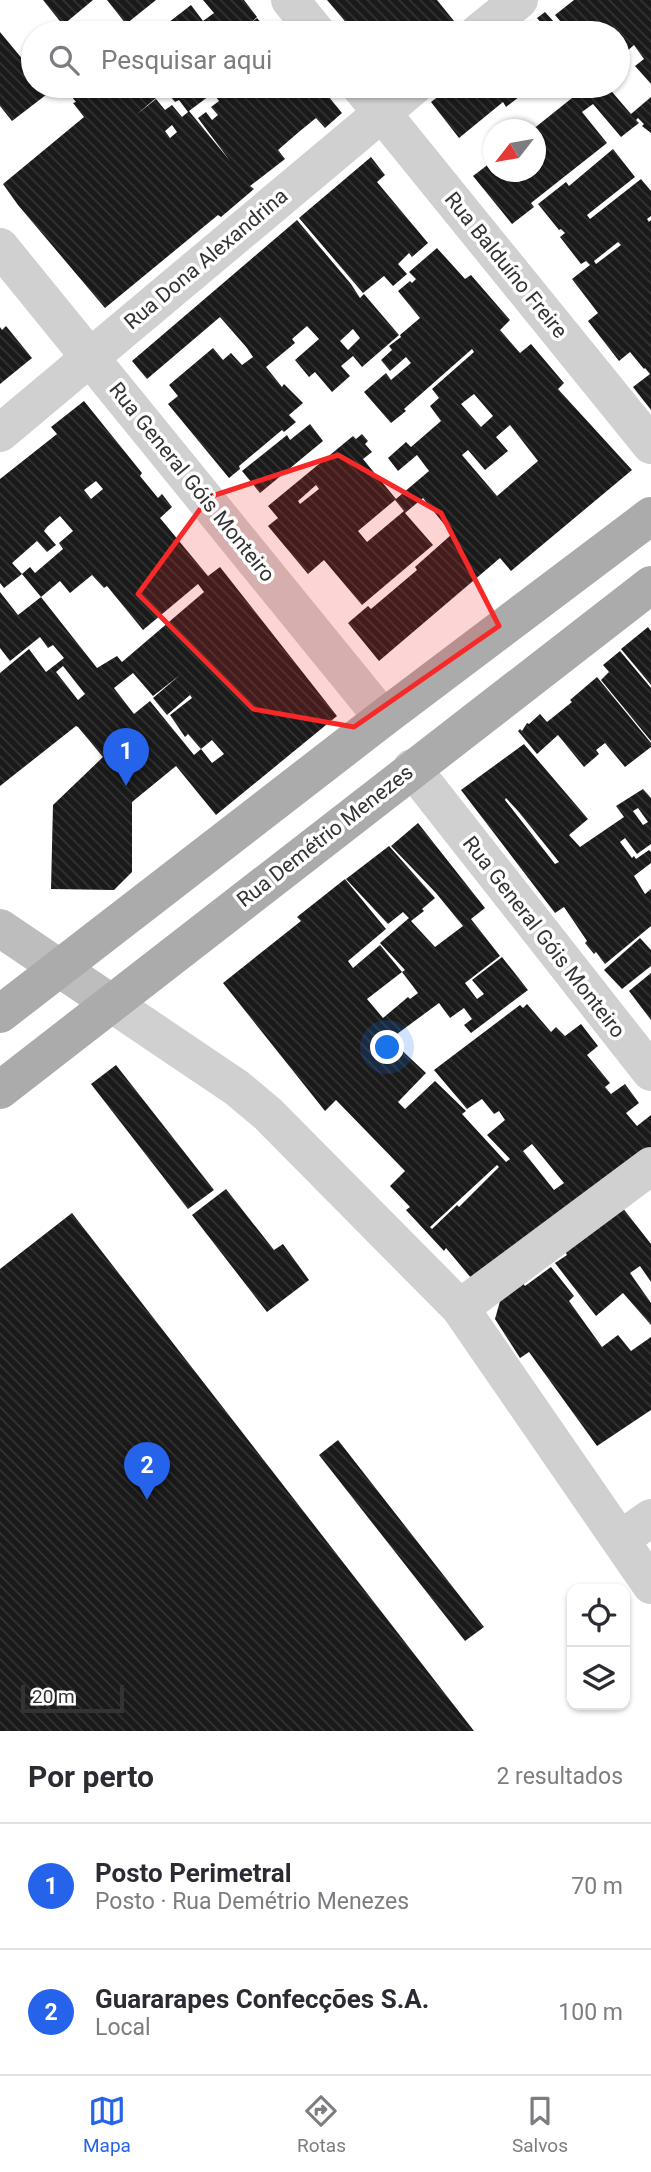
<!DOCTYPE html>
<html lang="pt">
<head>
<meta charset="utf-8">
<style>
	:root { --surface:#fff; --page:#f7f7f7; --text:#2b2b33; --muted:#7c7c81; --line:#e1e1e2; --accent:#2563eb }
	body { margin:0; font-family:Roboto,sans-serif; background:var(--page); color:var(--text) }
	.controls { position:absolute; right:21px; bottom:21px; display:grid; overflow:hidden; border-radius:14px; box-shadow:0 2px 5px #0004 }
	.controls button { width:63px; height:63px; display:grid; place-items:center; padding:0; border:0; border-bottom:2px solid var(--line); background:var(--surface); color:var(--text); font:35px sans-serif }
	.compass { position:absolute; left:483px; top:119px; width:63px; height:63px; border-radius:50%; background:var(--surface); box-shadow:0 2px 5px #0004; rotate:239deg }
	.scale { position:absolute; left:21px; bottom:18px; width:103px; box-sizing:border-box; padding-left:7px; border:4px solid #333; border-top:0; font-size:19px; line-height:24px; white-space:nowrap; color:#333; -webkit-text-stroke:5px #fff; paint-order:stroke }
	.you { position:absolute; left:388px; top:1048px; width:24px; height:24px; margin:-18px; border:5px solid #fff; border-radius:50%; background:#1a73e8; box-shadow:0 0 0 10px #1a73e833 }
	.badge { display:grid; place-items:center; width:46px; height:46px; border-radius:50%; background:var(--accent); color:#fff; font-size:23px; font-weight:700 }
	.pin { position:absolute; translate:-50% -58px; filter:drop-shadow(0 2px 4px #0008) }
	.pin::after { content:''; position:absolute; top:37px; width:24px; height:21px; background:inherit; clip-path:polygon(0 0,100% 0,50% 100%) }
	.list { margin:0; padding:0; list-style:none }
	h2 { display:flex; justify-content:space-between; align-items:center; height:91px; margin:0; padding:0 28px; font-size:30px }
	h2 small { font-size:23px; font-weight:400; color:var(--muted) }
	.list li { display:grid; grid-template-columns:46px 1fr auto; gap:21px; align-items:center; box-sizing:border-box; height:126px; padding:0 28px; border-top:2px solid var(--line) }
	.list b { display:block; font-size:26px; white-space:nowrap }
	.list p { margin:0; font-size:23px; white-space:nowrap; color:var(--muted) }
	.list em { font-size:23px; font-style:normal; color:var(--muted) }
	.icon { flex:none; width:38px; height:38px; fill:none; stroke:currentColor; stroke-width:2; stroke-linecap:round; stroke-linejoin:round }
	.map { position:relative; flex:none; width:651px; height:1731px; overflow:hidden }
	.search { position:absolute; background:var(--surface); box-shadow:0 2px 5px #0004; left:21px; right:21px; top:21px; height:77px; display:flex; align-items:center; gap:18px; box-sizing:border-box; padding:0 24px; border-radius:38px; color:var(--muted); font-size:26px }
	.sheet { height:343px; background:var(--surface) }
	nav { display:flex; justify-content:space-around; align-items:center; box-sizing:border-box; height:98px; border-top:2px solid var(--line); background:var(--surface); font-size:19px; color:var(--muted) }
	nav a { display:grid; justify-items:center; gap:4px }
	nav .on { color:var(--accent) }
	.map>svg:first-child { display:block }
</style>
</head>
<body>
<div class="map">
<svg width="651" height="1731" viewBox="0 0 651 1731">
	<defs>
		<pattern id="building-back-hatch" width="6" height="6" patternUnits="userSpaceOnUse" patternTransform="scale(1.75)"><rect width="6" height="6" fill="#1a1a1a"/><path d="M-1 5l2 2M0 0l6 6M5-1l2 2" fill="none" stroke="#333"/></pattern>
	</defs>
	<rect width="100%" height="100%" fill="#fff"/>
	<!-- building -->
	<g fill="url(#building-back-hatch)" fill-rule="evenodd">
		<polygon points="43,0 93,0 63,25"/>
		<polygon points="107,0 156,0 126,24"/>
		<polygon points="203,0 244,0 257,17 247,26 257,18 268,31 271,27 277,33 155,33 191,5 203,21 214,13"/>
		<polygon points="327,0 437,0 454,21 438,33 382,33 372,21 355,33"/>
		<polygon points="574,0 651,0 651,84 635,66 644,59 634,45 618,59 618,33 579,33 572,25 567,29 555,15"/>
		<polygon points="545,12 564,33 535,33 534,32 543,25 537,18"/>
		<path d="M0 32 24 61 33 54V86H170L136 115 156 99 165 110 172 105 182 117 188 112 179 100 175 102 166 91 173 86H224L230 94 240 86H320L342 113 325 128 316 118 300 131 278 150 285 159 250 186 254 189 221 217 218 215 105 308 18 205 3 184 84 117 73 103 76 102 64 87 58 92 55 88 12 121 0 106ZM213 93 219 101 211 107 218 115 212 120 206 112 198 118 230 161 189 111ZM172 125 177 132 170 138 165 131Z"/>
		<polygon points="452,86 527,86 529,89 506,107 503,102 459,138 431,102"/>
		<polygon points="587,86 607,86 631,114 651,97 651,133 642,126 644,124 638,118 636,120 639,123 621,137 593,104 582,112 607,143 531,203 534,207 512,224 473,176 494,160 494,172 536,172 536,130 532,130"/>
		<path d="M613 149 635 177 587 215 590 219 641 179 651 191V216L647 219 649 222 651 220V410L633 387 650 374 645 368 644 369 630 352 619 361 588 321 598 313 572 279 590 265 586 261 581 264 560 237 565 233 561 229 559 230 538 204 566 182 569 186ZM618 242 621 245 596 264 594 261Z"/>
		<polygon points="371,157 385,175 377,182 428,243 412,257 409,253 398,264 407,274 393,286 384,276 363,293 299,218"/>
		<path d="M297 220 351 284 360 298 364 294 399 335 362 367 353 356 341 366 350 376 332 392 315 372 309 377 295 360 319 339 307 326 292 339 295 343 266 367 282 387 284 384 303 403 289 415 296 422 284 432 282 430 239 466 240 469 229 478 168 404 178 396 169 385 213 348 223 360 231 353 242 365 253 357 247 348 220 317 147 379 132 361ZM353 329 360 338 348 350 340 341Z"/>
		<path d="M437 248 465 279 471 275 510 320 500 330 520 353 531 344 564 383 558 389 632 470 511 571 500 558 379 661 348 623 368 606 371 609 417 570 415 567 452 534 423 498 405 513 433 545 362 605 324 560 308 574 268 526 278 518 268 506 353 436 356 439 362 434 368 441 365 444 372 452 363 459 396 499 429 471 417 455 398 471 388 458 406 442 411 447 441 421 430 406 439 398 432 389 474 352 472 349 404 409 406 411 391 423 364 392 386 373 391 380 411 363 406 357 390 371 381 360 392 350 389 346 401 337 400 335 420 318 398 291 410 281 412 283 416 279 409 272ZM474 394 493 416 481 427 461 404ZM510 425 538 461 497 496 462 455 468 450 485 470 508 451 496 437ZM316 485 319 489 300 504 298 501ZM395 500 404 511 367 542 358 531Z"/>
		<polygon points="6,326 32,358 0,384 0,327 2,330"/>
		<path d="M84 401 142 473 140 476 158 498 162 494 172 507 160 518 208 576 220 567 337 716 216 815 176 766 132 802V872L114 890 51 889 53 805 103 757 78 727 76 726 0 786V673L29 649 46 672 64 658 53 645 48 648 40 637 10 661 0 648V592L18 615 41 597 22 574 30 567 35 573 63 549 59 543 73 531 60 516 47 527 44 531 56 545 47 552 37 541 12 563 22 574 4 588 0 583V479L57 434 51 427ZM96 481 103 489 91 499 84 490ZM92 575 104 588 107 586 143 630 198 584 204 592 122 662 117 656 97 668 41 597 60 581 70 593ZM63 666 85 694 78 700 56 672ZM133 673 153 696 180 675 153 698 167 715 190 695 192 698 170 715 185 737 188 734 201 749 194 755 150 701 134 714 114 688ZM212 740 224 754 212 763 201 749Z"/>
		<polygon points="310,424 323,441 260,493 242,471 287,435 290,440"/>
		<polygon points="648,627 651,631 651,685 621,649"/>
		<polygon points="620,651 651,688 651,741 601,680 609,672 603,665"/>
		<polygon points="597,677 651,743 651,747 625,767 605,743 596,750 599,754 584,767 558,735 537,754 518,731 520,729 522,731 527,723 529,724 540,714 547,722 572,702 570,700"/>
		<path d="M524 744 588 819 569 835 580 847 624 817 616 806 643 789 651 798V844L637 854 625 838 620 842 632 858 634 856 636 859 649 850 651 852V863L634 876 645 894 651 889V926L605 964 596 952 594 954 585 943 587 941 564 907 555 913 461 790ZM506 798 518 811 559 862 555 864 505 800ZM638 808 648 822 643 825 633 811Z"/>
		<path d="M418 823 485 908 471 919 500 956 465 983 477 999 484 994 472 980 502 957 528 990 471 1033 464 1025 472 1019 464 1008 450 1018 439 1003 397 1034 400 1038 394 1043 426 1073 398 1102 405 1109 435 1081 466 1111 462 1114 506 1162 510 1159 487 1135 505 1120 499 1111 494 1114 482 1099 467 1109 434 1070 520 1005 523 1008 527 1004 551 1032 556 1027 565 1036 581 1024 598 1046 587 1055 610 1083 605 1087 611 1094 625 1084 639 1103 626 1113 637 1126 651 1115V1150L477 1285 446 1248 444 1251 406 1210 410 1207 390 1186 405 1171 336 1100 325 1111 223 983 301 921 297 917 345 879 386 929 348 961 353 968 380 945 402 972 367 999 383 1018 408 997 410 999 418 993 402 972 405 970 380 943 409 918 403 912 388 924 346 879 389 846 435 898 422 909 424 911 411 921 435 947 463 926 436 893 391 846ZM532 1144 564 1183 554 1190 523 1151ZM497 1165 499 1167 459 1207 457 1205 432 1229 430 1227Z"/>
		<polygon points="640,938 651,950 651,966 622,989 604,970"/>
		<polygon points="651,973 651,1020 629,991"/>
		<polygon points="116,1065 214,1190 188,1209 91,1084"/>
		<polygon points="226,1189 274,1250 283,1244 309,1280 267,1312 192,1215"/>
		<polygon points="622,1207 651,1244 651,1282 640,1266 630,1273 651,1303 651,1325 623,1293 596,1316 555,1263 567,1255 564,1249"/>
		<polygon points="72,1213 474,1731 0,1731 0,1269"/>
		<polygon points="551,1267 574,1296 569,1301 602,1347 618,1335 631,1351 651,1337 651,1410 597,1446 529,1352 520,1358 495,1319 502,1294 521,1280 525,1286"/>
		<polygon points="338,1440 484,1627 465,1641 319,1455"/>
	</g>
	<g fill="none" stroke-linecap="round" stroke-linejoin="round">
		<!-- street -->
		<g stroke="#d0d0d0" stroke-width="38">
			<polyline points="290,0 317,33"/>
			<polyline points="478,33 519,0"/>
			<polyline points="360,86 651,445"/>
			<polyline points="0,247 383,718"/>
			<polyline points="0,433 414,86"/>
			<polyline points="412,768 651,1072"/>
			<polyline points="111,1003 237,1088 268,1114 460,1308 651,1585"/>
			<polyline points="460,1308 651,1166"/>
			<polyline points="621,1539 651,1518"/>
		</g>
		<!-- secondary -->
		<polyline stroke="#bdbdbd" stroke-width="38" points="0,928 111,1003"/>
		<!-- primary -->
		<g stroke="#ababab" stroke-width="38">
			<polyline points="0,1014 383,718 651,516"/>
			<polyline points="0,1090 651,585"/>
		</g>
	</g>
	<!-- marked area -->
	<path fill="#f62928" fill-opacity="0.2" stroke="#f62928" stroke-width="5" stroke-linejoin="round" d="M338 455 441 513 499 626 354 727 253 709 138 594 209 497Z"/>
	<g text-anchor="middle" dominant-baseline="central" stroke-width="7" stroke-linejoin="round" paint-order="stroke">
		<!-- street labels -->
		<g font-size="21" fill="#333" stroke="#fff">
			<text transform="translate(206 259) rotate(-40)">Rua Dona Alexandrina</text>
			<text transform="translate(506 265) rotate(51)">Rua Balduíno Freire</text>
			<text transform="translate(192 482) rotate(51)">Rua General Góis Monteiro</text>
			<text transform="translate(325 836) rotate(-38)">Rua Demétrio Menezes</text>
			<text transform="translate(544 937) rotate(52)">Rua General Góis Monteiro</text>
		</g>
	</g>
</svg>
<div class="controls">
<button><svg class="icon" aria-label="locate" viewBox="0 0 24 24"><circle cx="12" cy="12" r="6"/><path d="M12 2v4M12 18v4M2 12h4M18 12h4"/></svg></button>
<button><svg class="icon" aria-label="layers" viewBox="0 0 24 24"><path d="M12 4l9 5-9 5-9-5zM3 14l9 5 9-5"/></svg></button>
</div>
<svg class="compass" viewBox="-18 -18 36 36"><path d="M0-13l5 13h-10z" fill="#e53935"/><path d="M0 13l5-13h-10z" fill="#7c7c81"/></svg>
<div class="scale">20 m</div>
<div class="you"></div>
<div class="pin badge" style="left:126px;top:786px">1</div>
<div class="pin badge" style="left:147px;top:1500px">2</div>
<div class="search"><svg class="icon" aria-label="search" viewBox="0 0 24 24"><circle cx="10" cy="10" r="6"/><path d="M15 15l6 6"/></svg>Pesquisar aqui</div>
</div>
<section class="sheet">
<h2>Por perto<small>2 resultados</small></h2>
<ul class="list">
<li><span class="badge">1</span><div><b>Posto Perimetral</b><p>Posto · Rua Demétrio Menezes</p></div><em>70 m</em></li>
<li><span class="badge">2</span><div><b>Guararapes Confecções S.A.</b><p>Local</p></div><em>100 m</em></li>
</ul>
</section>
<nav>
<a class="on"><svg class="icon" aria-label="map" viewBox="0 0 24 24"><path d="M3 6l6-2 6 2 6-2v14l-6 2-6-2-6 2zM9 4v14M15 6v14"/></svg>Mapa</a>
<a><svg class="icon" aria-label="directions" viewBox="0 0 24 24"><path d="M12 3l9 9-9 9-9-9zM9 14v-3h6M13 9l2 2-2 2"/></svg>Rotas</a>
<a><svg class="icon" aria-label="saved" viewBox="0 0 24 24"><path d="M7 4h10v16l-5-4-5 4z"/></svg>Salvos</a>
</nav>
</body>
</html>
